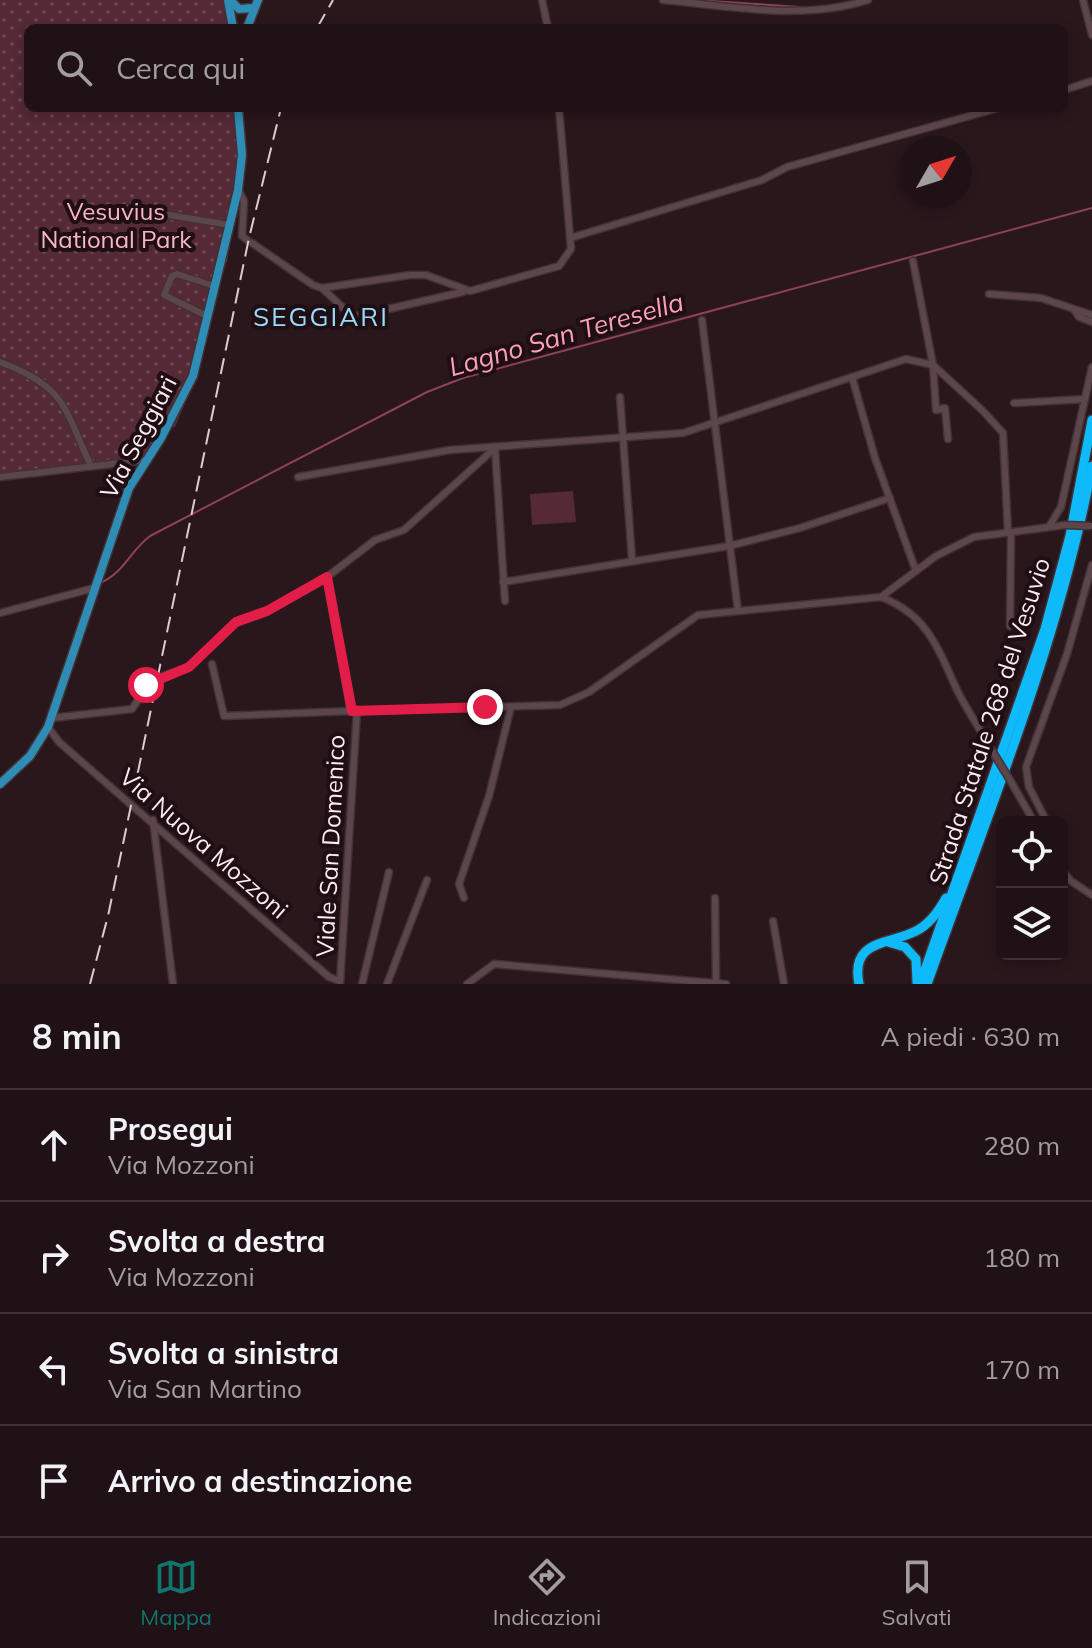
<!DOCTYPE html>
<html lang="it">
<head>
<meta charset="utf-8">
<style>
	:root { --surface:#1f1115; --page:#2c1f22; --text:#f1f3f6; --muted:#a19da0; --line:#3c3134; --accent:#0f766e }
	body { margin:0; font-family:Mulish,sans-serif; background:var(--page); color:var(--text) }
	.controls { position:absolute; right:24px; bottom:24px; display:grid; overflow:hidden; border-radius:12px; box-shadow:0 4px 12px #0003 }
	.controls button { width:72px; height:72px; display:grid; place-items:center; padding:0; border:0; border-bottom:2px solid var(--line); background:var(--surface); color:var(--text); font:40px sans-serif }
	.compass { position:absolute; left:900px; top:136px; width:72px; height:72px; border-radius:50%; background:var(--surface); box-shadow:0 4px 12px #0003; rotate:51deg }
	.stop { position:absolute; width:24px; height:24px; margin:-18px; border:6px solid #e11d48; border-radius:50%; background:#fff }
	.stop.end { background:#e11d48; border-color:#fff; box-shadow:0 2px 8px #0008 }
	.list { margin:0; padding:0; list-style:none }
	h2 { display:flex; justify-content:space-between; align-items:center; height:104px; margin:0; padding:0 32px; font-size:34px }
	h2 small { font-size:26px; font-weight:400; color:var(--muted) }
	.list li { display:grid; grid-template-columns:52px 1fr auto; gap:24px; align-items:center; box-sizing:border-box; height:112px; padding:0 32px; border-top:2px solid var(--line) }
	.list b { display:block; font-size:30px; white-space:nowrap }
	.list p { margin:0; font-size:26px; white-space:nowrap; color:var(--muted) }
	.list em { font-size:26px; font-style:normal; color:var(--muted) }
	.icon { flex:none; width:44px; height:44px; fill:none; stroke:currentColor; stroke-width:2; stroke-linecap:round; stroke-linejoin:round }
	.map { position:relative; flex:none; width:1092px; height:984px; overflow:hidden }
	.search { position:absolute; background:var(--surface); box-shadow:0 4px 12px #0003; left:24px; right:24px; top:24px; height:88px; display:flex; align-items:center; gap:20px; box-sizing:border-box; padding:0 28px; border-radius:12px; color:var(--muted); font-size:30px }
	.sheet { height:552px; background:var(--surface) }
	nav { display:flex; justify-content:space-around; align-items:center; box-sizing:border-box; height:112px; border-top:2px solid var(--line); background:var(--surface); font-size:22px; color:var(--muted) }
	nav a { display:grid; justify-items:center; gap:4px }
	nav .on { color:var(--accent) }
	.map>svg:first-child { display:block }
</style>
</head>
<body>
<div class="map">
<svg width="1092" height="984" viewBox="0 0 1092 984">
	<defs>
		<pattern id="park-dots" width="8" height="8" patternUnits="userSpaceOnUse" patternTransform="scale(2)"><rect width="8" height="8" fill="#552936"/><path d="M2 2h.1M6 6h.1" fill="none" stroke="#6e4853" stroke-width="1.8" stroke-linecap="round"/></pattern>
	</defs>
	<rect width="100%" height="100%" fill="#29171c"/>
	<!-- green -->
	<polygon fill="#552936" points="573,491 576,522 532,525 530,494"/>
	<!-- park -->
	<polygon fill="url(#park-dots)" points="0,0 230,0 235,28 28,28 28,108 241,108 245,136 242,186 227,261 217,289 195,380 175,427 171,427 154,457 0,477"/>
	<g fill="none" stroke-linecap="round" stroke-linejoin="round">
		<!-- stream -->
		<g stroke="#8f4159" stroke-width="2">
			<polyline points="695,0 801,7"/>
			<path d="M100 583C123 574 130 551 150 536L427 392 463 378 1092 208"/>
		</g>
		<defs>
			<g id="minor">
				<polyline points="542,0 548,28"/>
				<path d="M663 0C730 6 802 21 868 0"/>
				<polyline points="1083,0 1092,35"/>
				<polyline points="1064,90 1092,81"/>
				<polyline points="238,190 244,201 242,236 247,240"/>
				<polyline points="127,208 230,225"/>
				<polyline points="570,238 762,180 787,167 998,108"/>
				<polyline points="252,243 313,285 322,288 410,275 426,275 470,291 559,266 571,249 559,108"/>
				<polyline points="913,261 933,365 936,410 945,408 948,439"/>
				<polyline points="322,288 353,317 463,292"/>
				<polyline points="989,294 1041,298 1092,315"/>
				<polyline points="1075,311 1079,317 1092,322"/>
				<polyline points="207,316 164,295 172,276 177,274 214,286"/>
				<polyline points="702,320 738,611"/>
				<path d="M0 362C66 387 63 406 91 466"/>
				<polyline points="620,397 632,559"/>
				<polyline points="1014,403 1085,399"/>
				<polyline points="495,448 505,601"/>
				<polyline points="0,477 146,460"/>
				<polyline points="298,477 450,450 683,433 852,377"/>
				<polyline points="1050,525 1061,507 1092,367"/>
				<polyline points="916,571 875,458 852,377 906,359 933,365 983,411 1003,433 1008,533"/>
				<polyline points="327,577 375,540 404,530 494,449"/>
				<polyline points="503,582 729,546 800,528 890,498"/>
				<polyline points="881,597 936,556 974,537 1065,525"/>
				<polyline points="0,613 94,588"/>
				<polyline points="1010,626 1011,532"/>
				<polyline points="212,664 224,716 352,711"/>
				<path d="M357 711 560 705 589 692 698 615 881 597C928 615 938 649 957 690 967 710 980 729 991 749"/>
				<polyline points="52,718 132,709 152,680 189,667 236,622 267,611 327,577 350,706 357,711"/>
				<polyline points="48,727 59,742 329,977 340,981"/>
				<polyline points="1010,780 1034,822"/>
				<polyline points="153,820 173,984"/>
				<polyline points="1047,822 1029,787 1026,767 1067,654 1092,565"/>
				<polyline points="1062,870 1071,881 1092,895"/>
				<polyline points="464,898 459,884 489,796 511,707"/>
				<polyline points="715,898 716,982"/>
				<polyline points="773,921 784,984"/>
				<polyline points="340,983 357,711"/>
				<polyline points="362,984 389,872"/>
				<polyline points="387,984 427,880"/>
				<polyline points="467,984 494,964 726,984"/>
			</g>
			<g id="major">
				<polyline points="228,0 233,28"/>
				<polyline points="230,0 239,9 253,8"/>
				<polyline points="247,28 258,0"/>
				<polyline points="0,784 30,756 48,727 129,488 161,438 193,376 238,190 242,155 238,108"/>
			</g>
			<g id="highway">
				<polyline points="888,942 905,947 916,959 917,982"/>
				<path d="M859 984C850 939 889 945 916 931 930 924 939 911 946 898"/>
				<polyline points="920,984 1045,629 1070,536 1092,420"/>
				<path d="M927 984C988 813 1058 645 1092 466"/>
			</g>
		</defs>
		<!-- minor casing -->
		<use href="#minor" stroke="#403235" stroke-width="9"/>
		<!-- major casing -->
		<use href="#major" stroke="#403235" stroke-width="11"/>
		<!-- highway casing -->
		<use href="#highway" stroke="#403235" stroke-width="12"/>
		<!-- minor -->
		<use href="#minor" stroke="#5c464b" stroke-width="6"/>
		<!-- major -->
		<use href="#major" stroke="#2e8cb5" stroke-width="8"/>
		<!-- highway -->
		<use href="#highway" stroke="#0fbafb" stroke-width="9"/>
		<!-- rail -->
		<g stroke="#dbccd0" stroke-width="2" stroke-dasharray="16 8" stroke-linecap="butt">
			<polyline points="317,28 333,0"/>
			<polyline points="90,984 108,916 249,238 281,108"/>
		</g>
		<defs>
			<g id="minor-bridge">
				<polyline points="1065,525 1091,526"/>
				<polyline points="991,749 1010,780"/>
			</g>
		</defs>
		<!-- minor-bridge casing -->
		<use href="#minor-bridge" stroke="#403235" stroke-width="9" stroke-linecap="butt"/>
		<!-- minor-bridge -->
		<use href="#minor-bridge" stroke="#5c464b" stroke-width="6"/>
	</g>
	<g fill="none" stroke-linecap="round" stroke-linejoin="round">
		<!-- route -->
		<polyline stroke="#e11d48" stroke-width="10" points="146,685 189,667 236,622 267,611 327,577 352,711 485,707"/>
	</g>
	<g text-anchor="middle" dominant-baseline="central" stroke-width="8" stroke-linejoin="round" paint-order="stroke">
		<!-- park labels -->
		<g font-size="24" fill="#f9b4c5" stroke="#1f0e13">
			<text x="116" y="211">Vesuvius<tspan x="116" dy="28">National Park</tspan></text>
		</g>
		<!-- street labels -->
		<g font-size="24" fill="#fbedf0" stroke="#1f0e13">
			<text transform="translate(138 437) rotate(-62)">Via Seggiari</text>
			<text transform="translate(989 721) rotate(-72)">Strada Statale 268 del Vesuvio</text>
			<text transform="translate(204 843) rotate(41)">Via Nuova Mozzoni</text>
			<text transform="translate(330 846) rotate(-87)">Viale San Domenico</text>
		</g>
		<!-- neighbourhood labels -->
		<g font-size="26" letter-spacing="2" fill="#9bdafd" stroke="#1f0e13">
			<text x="321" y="316">SEGGIARI</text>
		</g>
		<!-- water labels -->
		<g font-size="26" font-style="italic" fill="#fca1b9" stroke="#1f0e13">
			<text transform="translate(566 334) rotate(-16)">Lagno San Teresella</text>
		</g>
	</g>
</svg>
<div class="controls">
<button><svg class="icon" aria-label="locate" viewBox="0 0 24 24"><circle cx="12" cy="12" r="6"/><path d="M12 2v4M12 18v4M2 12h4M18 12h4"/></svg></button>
<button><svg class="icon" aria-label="layers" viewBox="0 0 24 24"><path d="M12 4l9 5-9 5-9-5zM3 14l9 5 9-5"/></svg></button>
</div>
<svg class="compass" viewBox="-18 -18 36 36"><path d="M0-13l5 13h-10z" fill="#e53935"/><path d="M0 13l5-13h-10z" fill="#a19da0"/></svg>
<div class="stop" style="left:146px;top:685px"></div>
<div class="stop end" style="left:485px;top:707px"></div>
<div class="search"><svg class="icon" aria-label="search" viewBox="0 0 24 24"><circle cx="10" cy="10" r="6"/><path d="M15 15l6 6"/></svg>Cerca qui</div>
</div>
<section class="sheet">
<h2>8 min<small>A piedi · 630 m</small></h2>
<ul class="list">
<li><svg class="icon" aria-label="ahead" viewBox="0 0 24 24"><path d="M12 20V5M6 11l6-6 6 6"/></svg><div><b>Prosegui</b><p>Via Mozzoni</p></div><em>280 m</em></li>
<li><svg class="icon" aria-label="right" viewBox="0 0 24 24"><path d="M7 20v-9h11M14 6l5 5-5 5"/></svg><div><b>Svolta a destra</b><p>Via Mozzoni</p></div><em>180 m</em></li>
<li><svg class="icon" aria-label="left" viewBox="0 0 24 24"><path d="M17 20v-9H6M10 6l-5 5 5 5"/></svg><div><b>Svolta a sinistra</b><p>Via San Martino</p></div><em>170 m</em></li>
<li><svg class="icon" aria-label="arrive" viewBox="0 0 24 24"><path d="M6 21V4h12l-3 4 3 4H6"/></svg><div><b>Arrivo a destinazione</b></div></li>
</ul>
</section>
<nav>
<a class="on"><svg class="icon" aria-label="map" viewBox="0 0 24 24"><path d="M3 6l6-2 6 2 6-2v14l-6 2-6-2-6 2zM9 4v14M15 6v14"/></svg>Mappa</a>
<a><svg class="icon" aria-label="directions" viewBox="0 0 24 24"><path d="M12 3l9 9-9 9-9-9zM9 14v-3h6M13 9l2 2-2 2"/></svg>Indicazioni</a>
<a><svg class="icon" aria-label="saved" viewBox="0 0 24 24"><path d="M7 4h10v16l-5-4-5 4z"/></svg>Salvati</a>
</nav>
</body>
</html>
